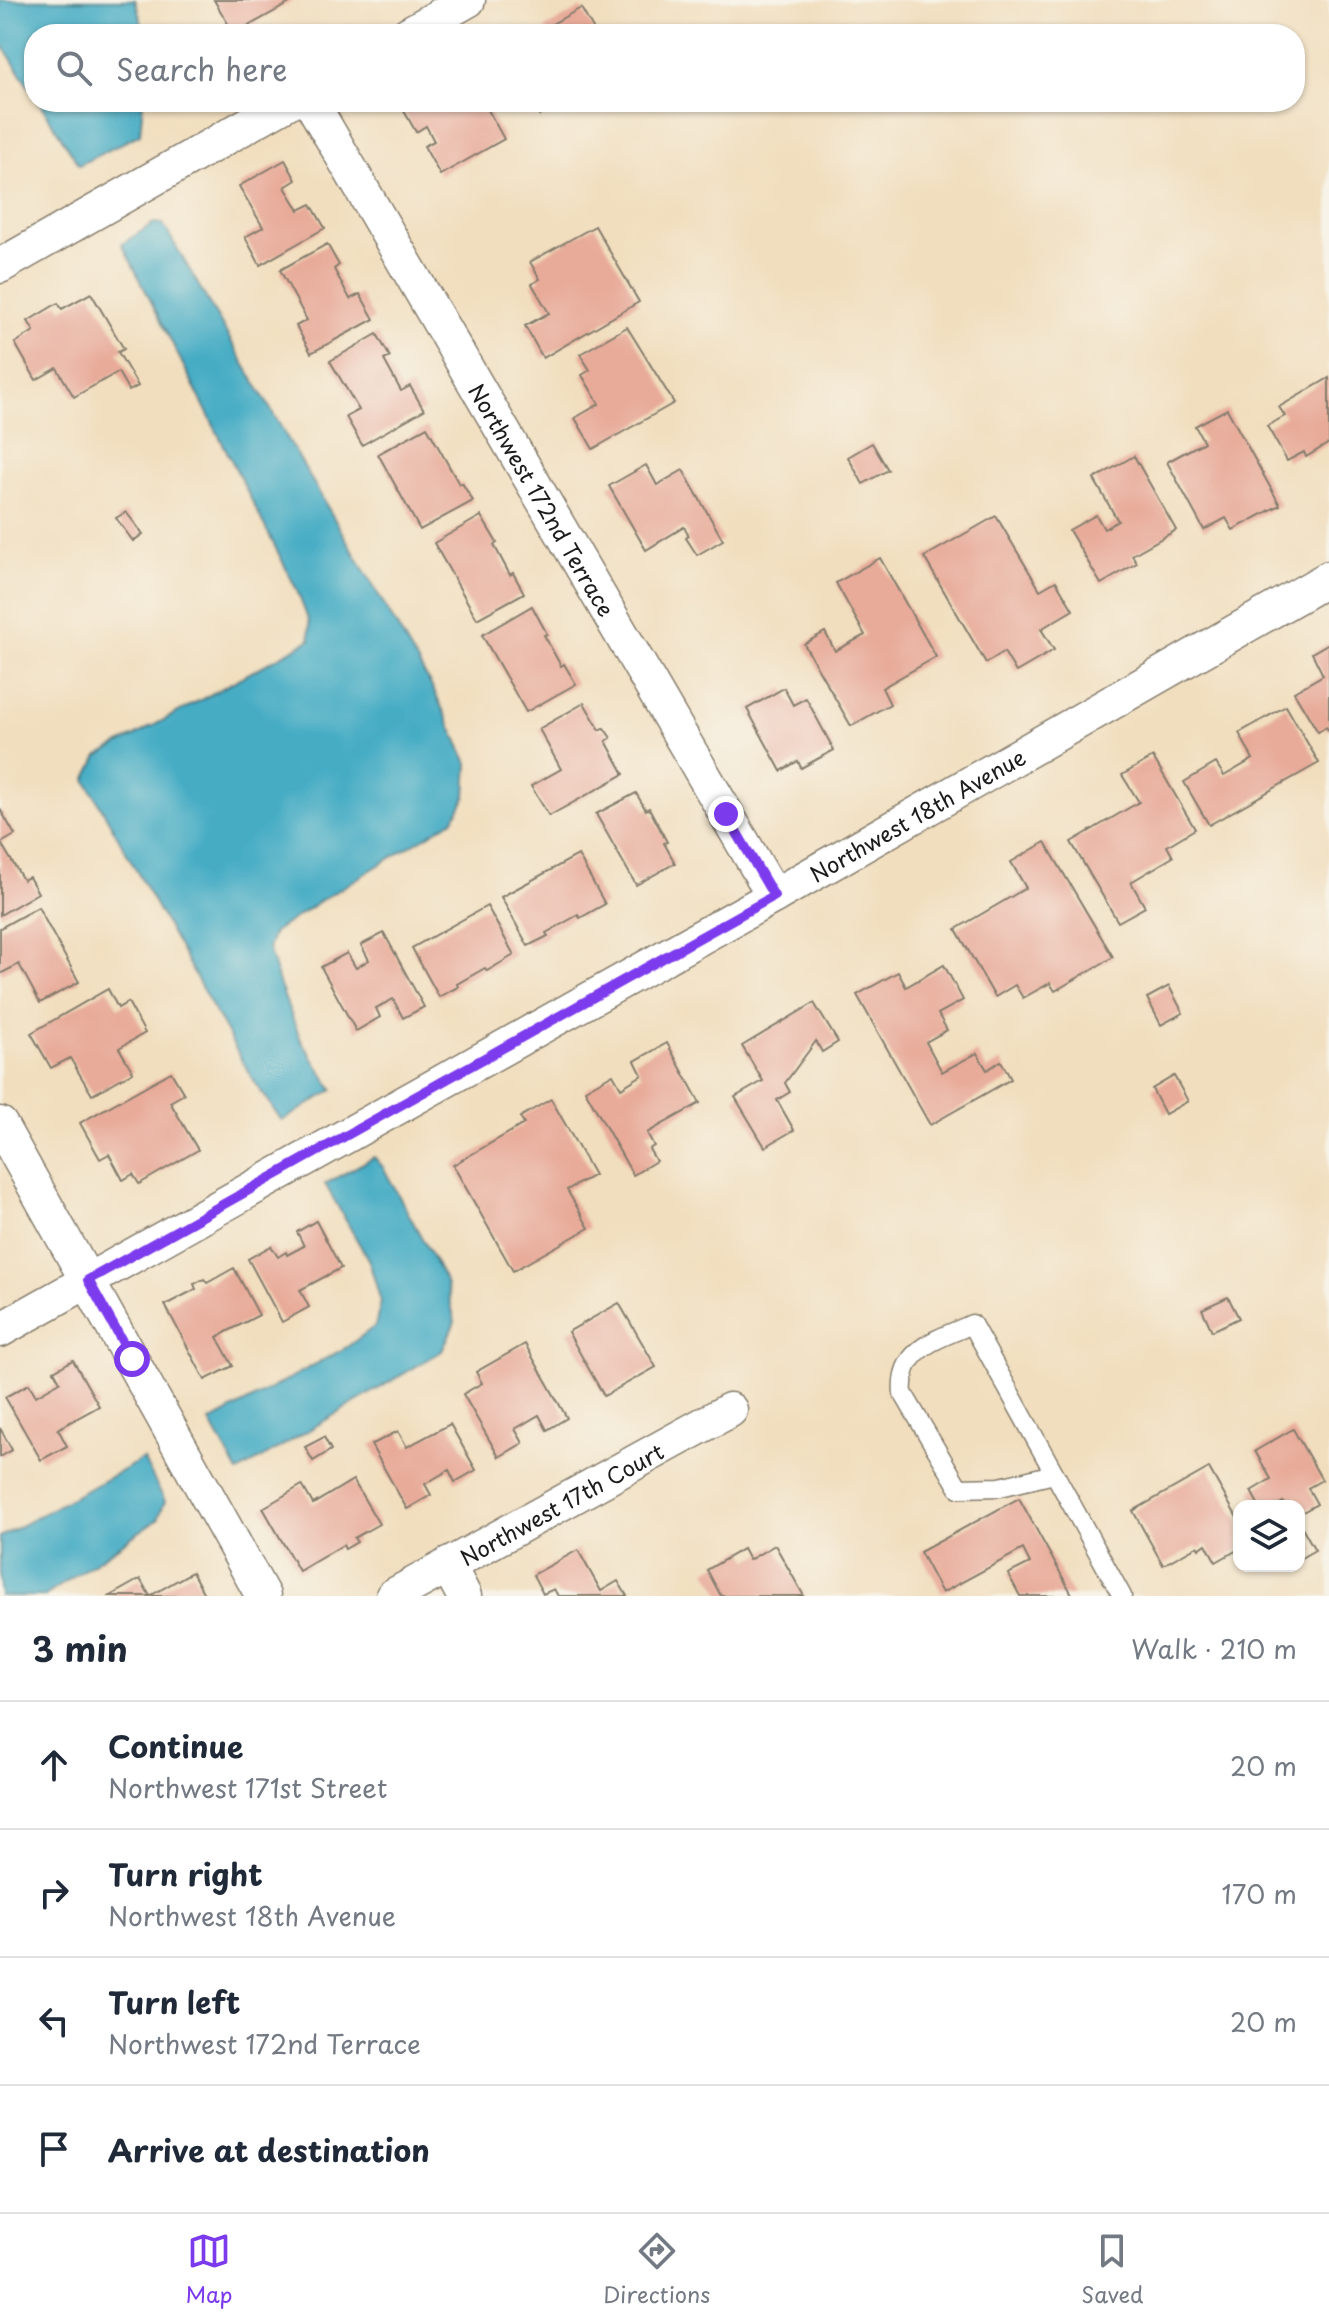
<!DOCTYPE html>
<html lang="en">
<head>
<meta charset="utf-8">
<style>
	:root { --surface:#fff; --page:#f6f6f7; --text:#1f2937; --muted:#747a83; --line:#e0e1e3; --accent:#7c3aed }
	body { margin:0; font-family:"Playpen Sans",sans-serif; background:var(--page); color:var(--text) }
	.controls { position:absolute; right:24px; bottom:24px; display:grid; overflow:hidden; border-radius:16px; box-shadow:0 2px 6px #0004 }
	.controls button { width:72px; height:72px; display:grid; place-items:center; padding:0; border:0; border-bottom:2px solid var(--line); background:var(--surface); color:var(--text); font:40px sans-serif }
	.stop { position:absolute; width:24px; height:24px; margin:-18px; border:6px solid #7c3aed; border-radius:50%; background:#fff }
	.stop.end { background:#7c3aed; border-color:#fff; box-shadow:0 2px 8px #0008 }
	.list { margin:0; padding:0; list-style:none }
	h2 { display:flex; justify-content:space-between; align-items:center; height:104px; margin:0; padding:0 32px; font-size:34px }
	h2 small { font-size:26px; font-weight:400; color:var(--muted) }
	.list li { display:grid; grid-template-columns:52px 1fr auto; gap:24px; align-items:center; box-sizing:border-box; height:128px; padding:0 32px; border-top:2px solid var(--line) }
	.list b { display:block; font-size:30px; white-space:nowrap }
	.list p { margin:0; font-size:26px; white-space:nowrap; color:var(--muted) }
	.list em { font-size:26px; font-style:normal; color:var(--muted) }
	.icon { flex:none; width:44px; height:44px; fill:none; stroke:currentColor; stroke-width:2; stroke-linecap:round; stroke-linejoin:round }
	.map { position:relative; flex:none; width:1329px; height:1596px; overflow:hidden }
	.search { position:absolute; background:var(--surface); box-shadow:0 2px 6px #0004; left:24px; right:24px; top:24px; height:88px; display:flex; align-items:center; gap:20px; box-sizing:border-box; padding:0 28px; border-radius:32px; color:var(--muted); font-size:30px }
	.sheet { height:616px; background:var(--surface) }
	nav { display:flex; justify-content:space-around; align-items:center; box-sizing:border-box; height:112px; border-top:2px solid var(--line); background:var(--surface); font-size:22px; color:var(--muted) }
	nav a { display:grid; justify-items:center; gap:4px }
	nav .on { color:var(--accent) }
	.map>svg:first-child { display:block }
</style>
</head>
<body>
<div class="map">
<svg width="1329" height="1596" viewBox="0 0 1329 1596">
	<rect width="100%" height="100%" fill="#f7f3e8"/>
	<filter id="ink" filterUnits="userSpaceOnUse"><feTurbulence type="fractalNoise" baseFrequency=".0125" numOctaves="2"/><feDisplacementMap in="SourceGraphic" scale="16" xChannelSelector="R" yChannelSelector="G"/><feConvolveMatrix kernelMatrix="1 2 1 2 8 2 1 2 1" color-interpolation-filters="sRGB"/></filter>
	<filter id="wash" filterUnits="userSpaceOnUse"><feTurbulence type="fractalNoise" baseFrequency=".006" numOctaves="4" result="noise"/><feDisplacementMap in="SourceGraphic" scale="32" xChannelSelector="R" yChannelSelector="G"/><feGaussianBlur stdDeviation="1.8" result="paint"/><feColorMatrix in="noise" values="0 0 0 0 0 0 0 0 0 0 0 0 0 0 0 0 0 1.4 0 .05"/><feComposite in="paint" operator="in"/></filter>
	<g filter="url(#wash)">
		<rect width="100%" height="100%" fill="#f1debe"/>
		<!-- water -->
		<g fill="#44acc4" stroke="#306470" stroke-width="2">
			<polygon points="0,0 135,0 145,34 34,34 34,95 0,41"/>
			<polygon points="39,102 143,102 140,134 79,165"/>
			<polygon points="154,223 163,224 432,687 468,763 466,797 453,820 320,901 274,932 268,948 280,986 301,1040 333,1090 282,1121 254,1082 86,780 98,756 310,640 309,622 296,588 122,244"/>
			<polygon points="374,1157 383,1167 446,1282 455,1322 442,1351 238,1472 210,1422 347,1347 375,1326 381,1302 369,1261 325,1184"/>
			<polygon points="143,1459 165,1501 158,1519 45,1596 0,1596 0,1537"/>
		</g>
		<g id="blocks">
			<!-- building -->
			<g fill="#e8ab9a">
				<polygon points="214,0 295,0 234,34"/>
				<polygon points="581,8 596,34 548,34 545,28"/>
				<polygon points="399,102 479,102 484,109 487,108 504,139 440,175 424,146 434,141 426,126 416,132"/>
				<polygon points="531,102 563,102 539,116"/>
				<polygon points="285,160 296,180 285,187 299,210 311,204 325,228 260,265 245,237 263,227 239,186"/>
				<polygon points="595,226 639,302 543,358 525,326 549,313 532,284 540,279 530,262"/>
				<polygon points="327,244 339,265 334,269 350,299 360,294 374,319 311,353 296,326 307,320 280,270"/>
				<polygon points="91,293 124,349 118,352 138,386 129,391 118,372 74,397 57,368 36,380 15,343 34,331 28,321 58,303 62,309"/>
				<polygon points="627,327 674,403 593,449 575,418 599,404 582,375 590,370 580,354"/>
				<polygon points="377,334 390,357 384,360 401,391 410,386 424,410 362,445 346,417 359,410 330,361"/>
				<polygon points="1329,378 1329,443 1306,457 1304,452 1287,461 1267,426 1285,416 1279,407"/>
				<polygon points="1227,409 1280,505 1233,530 1226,518 1204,530 1167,462 1204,442 1195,426"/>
				<polygon points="427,427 459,484 462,483 473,501 420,530 378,454"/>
				<polygon points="872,443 888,470 863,484 848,457"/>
				<polygon points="1134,456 1176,530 1132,555 1137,563 1101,584 1069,530 1096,515 1104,529 1118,521 1094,479"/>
				<polygon points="646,465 657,485 683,470 723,540 697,555 686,538 689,536 684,527 646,550 609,486"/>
				<polygon points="126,512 143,534 133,541 116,518"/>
				<polygon points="481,516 497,543 494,545 510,575 513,573 524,593 477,619 434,543"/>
				<polygon points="996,516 1040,590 1056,581 1073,610 1041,629 1054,650 1016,672 1004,652 986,663 924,557"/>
				<polygon points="880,558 936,657 882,688 890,704 851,726 804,644 825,632 835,651 865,635 836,583"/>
				<polygon points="532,606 547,634 544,635 561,666 564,664 576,684 526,712 482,635"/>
				<polygon points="1329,643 1329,732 1326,727 1318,732 1294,692 1323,675 1312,653"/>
				<polygon points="784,688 793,705 806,698 834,750 801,768 798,761 781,771 747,709"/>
				<polygon points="584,703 600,730 604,728 611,738 606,741 624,774 549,816 531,786 561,769 539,729"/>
				<polygon points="1286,706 1319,763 1209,825 1184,782 1216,763 1224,776 1253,759 1239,733"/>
				<polygon points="1153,757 1195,829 1167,846 1173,857 1131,882 1145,907 1118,922 1071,842 1139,802 1122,775"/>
				<polygon points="636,793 646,810 649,808 667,842 664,843 675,863 636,885 596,814"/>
				<polygon points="0,809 15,835 1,843 23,880 29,877 38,893 0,915"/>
				<polygon points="1045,842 1113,957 1055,991 1050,983 1023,998 1015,985 995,997 956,929 1026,888 1011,862"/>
				<polygon points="578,855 605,904 580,918 578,915 546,933 548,936 528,946 501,897"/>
				<polygon points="487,906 514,955 487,971 485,968 457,984 458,987 439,997 412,948"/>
				<polygon points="38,907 79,982 40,1003 19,964 0,974 0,928"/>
				<polygon points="384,933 424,1007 403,1018 393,999 376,1008 380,1017 356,1031 321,967 347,953 356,968 369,960 361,945"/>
				<polygon points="944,965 963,1000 938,1014 947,1030 926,1042 942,1072 977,1053 987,1070 1001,1061 1011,1079 930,1125 857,995 898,972 906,987"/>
				<polygon points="1169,986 1183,1013 1161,1025 1147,998"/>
				<polygon points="108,989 118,1008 128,1002 145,1033 119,1048 133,1072 92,1095 70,1058 51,1068 31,1033"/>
				<polygon points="814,1003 838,1042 822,1052 816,1041 785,1083 790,1092 777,1100 794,1130 765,1147 735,1097 763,1081 742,1046"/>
				<polygon points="667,1043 700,1103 647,1133 654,1146 649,1149 656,1161 633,1175 585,1090 613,1074 621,1088 642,1075 635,1061"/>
				<polygon points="171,1072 184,1094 170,1102 198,1150 139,1184 133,1174 123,1180 109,1154 100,1159 80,1123"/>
				<polygon points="1174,1076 1188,1101 1165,1114 1152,1089"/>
				<polygon points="551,1099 594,1175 567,1190 589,1228 513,1271 453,1165 524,1124 520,1117"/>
				<polygon points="316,1221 341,1268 300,1290 309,1307 282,1322 248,1259 271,1246 278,1257 286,1252 287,1255 304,1246 297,1232"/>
				<polygon points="234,1268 259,1315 217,1337 233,1366 205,1380 165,1305 196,1289 194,1284 204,1279 207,1283"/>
				<polygon points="1228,1297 1239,1318 1212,1331 1202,1309"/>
				<polygon points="619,1303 656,1367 604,1396 568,1332"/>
				<polygon points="525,1344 567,1418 547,1430 539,1415 515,1429 523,1443 499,1457 463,1394 482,1383 476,1372"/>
				<polygon points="73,1360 99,1406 58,1429 67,1446 41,1460 5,1397 29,1384 36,1396 60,1382 54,1371"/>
				<polygon points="450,1424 476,1470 455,1482 449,1470 425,1484 431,1495 407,1509 371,1445 398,1431 407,1447"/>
				<polygon points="0,1428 12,1450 0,1457"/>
				<polygon points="1293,1429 1322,1480 1308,1488 1317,1504 1299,1514 1299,1506 1285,1506 1283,1502 1276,1506 1259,1506 1251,1491 1271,1479 1255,1451"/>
				<polygon points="324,1437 331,1450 313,1461 305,1447"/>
				<polygon points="1209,1468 1239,1521 1239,1549 1216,1562 1206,1544 1199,1549 1197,1546 1163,1565 1133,1511"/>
				<polygon points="353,1480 379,1524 354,1538 357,1542 345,1549 343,1545 299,1571 263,1508 302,1485 313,1504"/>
				<polygon points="1019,1498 1073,1596 1020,1596 1008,1574 1030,1563 1023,1549 942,1593 920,1552"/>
				<polygon points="1299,1522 1315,1550 1301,1558 1299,1555"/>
				<polygon points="775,1545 804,1596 721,1596 707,1570 743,1549 749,1560"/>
				<polygon points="578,1550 601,1591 618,1581 627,1596 558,1596 554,1589 543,1594 533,1575"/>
				<polygon points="192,1572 205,1596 150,1596"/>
				<polygon points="140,1579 150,1596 110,1596"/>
			</g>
		</g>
	</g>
	<g filter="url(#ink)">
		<use href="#blocks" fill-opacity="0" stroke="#867d6d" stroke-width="2"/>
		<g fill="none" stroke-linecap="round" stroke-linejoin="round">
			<defs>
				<path id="lane" d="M1054 1474 1000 1487 959 1488 903 1393C899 1348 937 1340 972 1324L1122 1596"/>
				<g id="street">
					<polyline points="408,34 468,0"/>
					<path id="s1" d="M311 102 774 896"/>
					<polyline points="0,266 288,102"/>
					<polyline points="0,1124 263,1596"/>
					<path id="s2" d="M0 1330 774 896 1329 578"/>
					<polyline points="448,1565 464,1596"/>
					<path id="s3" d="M393 1596 730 1410"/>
				</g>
			</defs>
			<!-- lane casing -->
			<use href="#lane" stroke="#867d6d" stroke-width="21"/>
			<!-- street casing -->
			<use href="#street" stroke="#867d6d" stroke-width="37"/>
			<!-- lane -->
			<use href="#lane" stroke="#fff" stroke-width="18"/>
			<!-- street -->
			<use href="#street" stroke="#fff" stroke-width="34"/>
		</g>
	</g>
	<g fill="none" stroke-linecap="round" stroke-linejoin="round" filter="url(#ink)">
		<!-- route -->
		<polyline stroke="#7c3aed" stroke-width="10" points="132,1359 88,1280 774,896 726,814"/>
	</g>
	<g text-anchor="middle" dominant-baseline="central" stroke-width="6" stroke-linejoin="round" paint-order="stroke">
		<!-- street labels -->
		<g font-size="22" fill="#1c1c1c" stroke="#f7f3e8">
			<text stroke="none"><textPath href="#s1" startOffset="460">Northwest 172nd Terrace</textPath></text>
			<text stroke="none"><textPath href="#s2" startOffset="1052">Northwest 18th Avenue</textPath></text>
			<text stroke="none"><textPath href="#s3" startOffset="192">Northwest 17th Court</textPath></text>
		</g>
	</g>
</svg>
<div class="controls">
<button><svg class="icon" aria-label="layers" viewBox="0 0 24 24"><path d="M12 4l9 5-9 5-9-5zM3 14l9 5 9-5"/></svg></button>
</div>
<div class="stop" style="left:132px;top:1359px"></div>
<div class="stop end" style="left:726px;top:814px"></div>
<div class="search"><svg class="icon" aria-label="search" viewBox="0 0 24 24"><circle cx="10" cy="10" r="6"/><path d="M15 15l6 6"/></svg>Search here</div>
</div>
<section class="sheet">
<h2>3 min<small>Walk · 210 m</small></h2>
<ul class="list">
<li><svg class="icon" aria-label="ahead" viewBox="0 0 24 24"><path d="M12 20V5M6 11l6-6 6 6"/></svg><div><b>Continue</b><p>Northwest 171st Street</p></div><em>20 m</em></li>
<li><svg class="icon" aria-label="right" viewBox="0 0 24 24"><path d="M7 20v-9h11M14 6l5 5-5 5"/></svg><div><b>Turn right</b><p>Northwest 18th Avenue</p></div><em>170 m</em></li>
<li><svg class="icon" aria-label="left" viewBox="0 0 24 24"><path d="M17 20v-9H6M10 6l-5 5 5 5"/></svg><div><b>Turn left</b><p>Northwest 172nd Terrace</p></div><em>20 m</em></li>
<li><svg class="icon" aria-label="arrive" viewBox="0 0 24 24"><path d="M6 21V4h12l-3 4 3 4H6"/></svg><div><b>Arrive at destination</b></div></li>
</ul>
</section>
<nav>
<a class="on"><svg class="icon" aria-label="map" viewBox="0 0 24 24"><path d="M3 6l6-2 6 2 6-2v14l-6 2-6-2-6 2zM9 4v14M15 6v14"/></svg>Map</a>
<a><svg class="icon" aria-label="directions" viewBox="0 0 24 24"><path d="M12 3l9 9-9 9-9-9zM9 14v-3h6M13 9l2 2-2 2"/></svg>Directions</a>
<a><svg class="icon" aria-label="saved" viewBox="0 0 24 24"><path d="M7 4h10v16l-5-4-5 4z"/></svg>Saved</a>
</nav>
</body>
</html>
